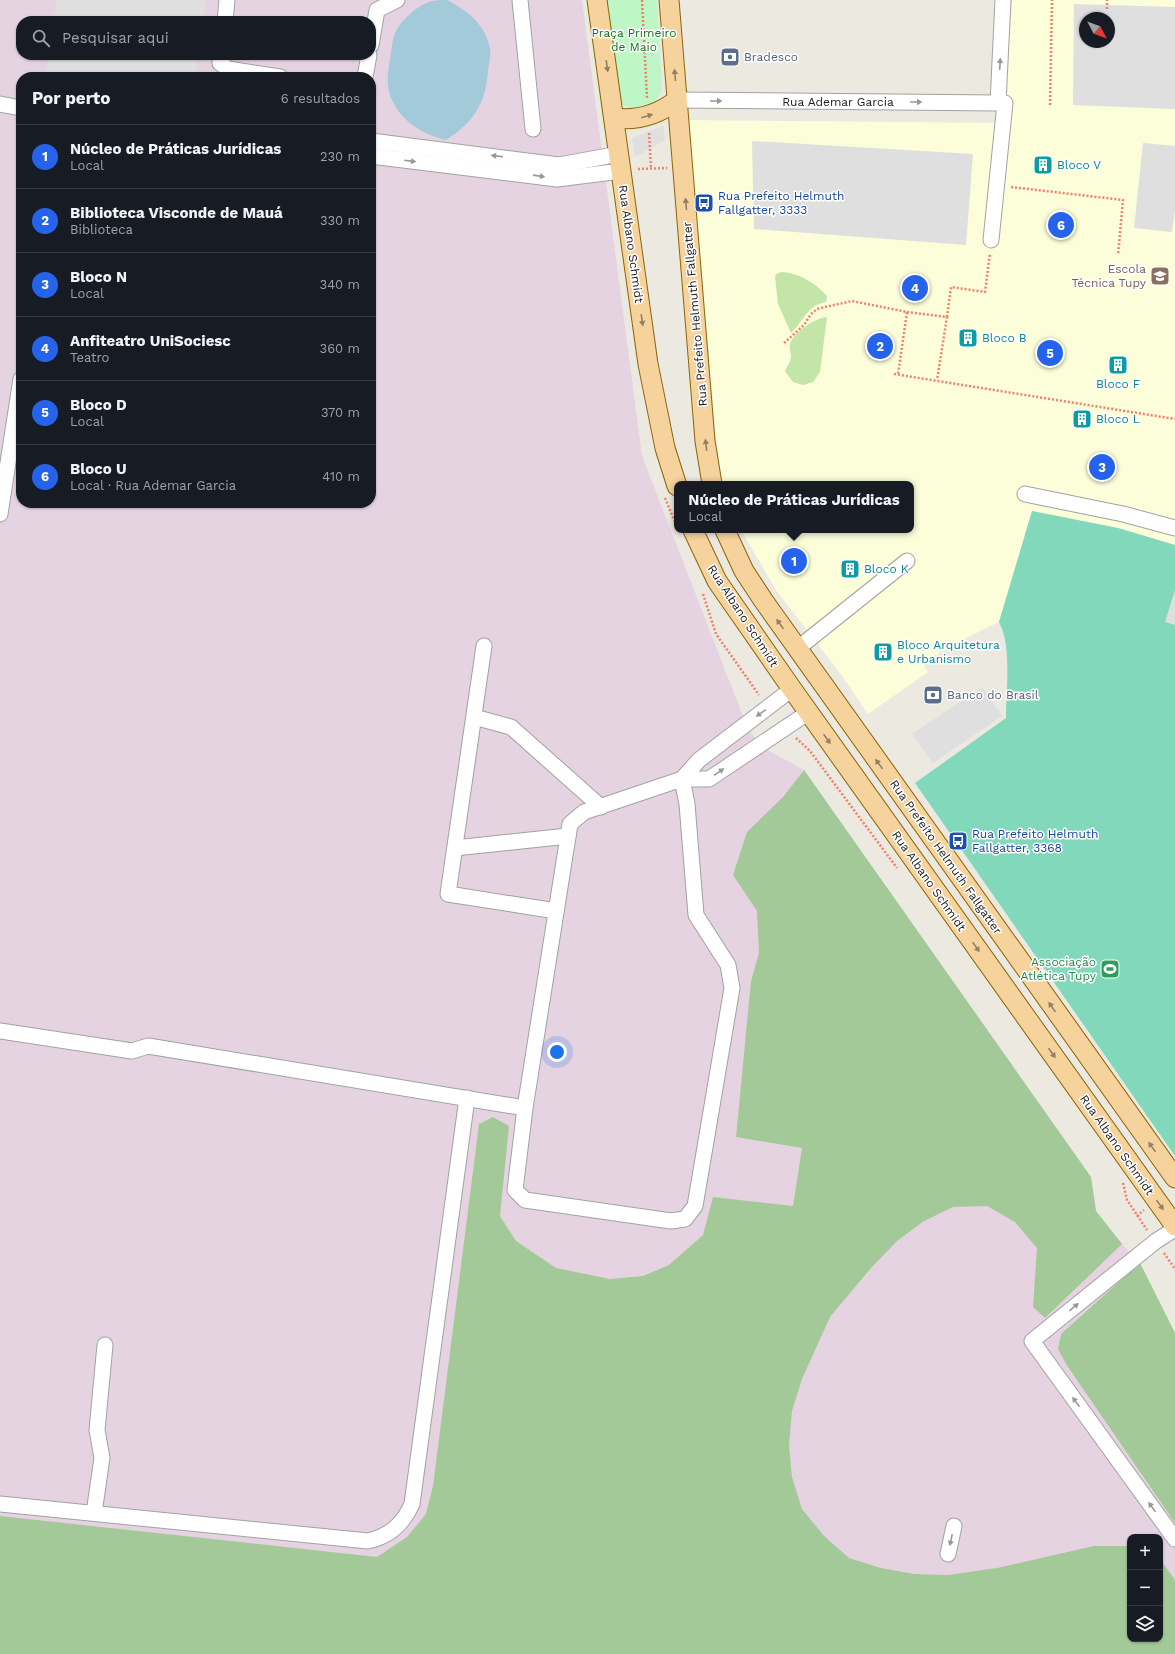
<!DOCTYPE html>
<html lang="pt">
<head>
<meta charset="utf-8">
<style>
	:root { --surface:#171b24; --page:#242831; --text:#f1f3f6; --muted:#9ea1a6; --line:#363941; --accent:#2563eb }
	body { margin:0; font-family:"Work Sans",sans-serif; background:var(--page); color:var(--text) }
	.controls { position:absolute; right:12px; bottom:12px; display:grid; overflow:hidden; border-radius:8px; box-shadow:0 1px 3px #0004 }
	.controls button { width:36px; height:36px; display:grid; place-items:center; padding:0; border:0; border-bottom:1px solid var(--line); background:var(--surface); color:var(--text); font:20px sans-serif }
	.compass { position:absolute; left:1079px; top:12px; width:36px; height:36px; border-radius:50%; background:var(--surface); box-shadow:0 1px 3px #0004; rotate:131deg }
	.you { position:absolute; left:557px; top:1052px; width:14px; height:14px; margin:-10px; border:3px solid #fff; border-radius:50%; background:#1a73e8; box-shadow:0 0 0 6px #1a73e833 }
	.badge { display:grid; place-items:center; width:26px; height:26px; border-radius:50%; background:var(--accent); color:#fff; font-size:13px; font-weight:700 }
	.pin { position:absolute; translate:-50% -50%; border:2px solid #fff; box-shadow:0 1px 4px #0006 }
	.popup { position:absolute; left:674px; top:481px; width:240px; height:52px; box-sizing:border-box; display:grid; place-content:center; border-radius:8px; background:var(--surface); filter:drop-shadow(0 1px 3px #0005); font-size:13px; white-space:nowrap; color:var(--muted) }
	.popup b { font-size:15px; color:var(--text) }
	.popup::after { content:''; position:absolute; left:50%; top:100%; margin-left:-8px; border:8px solid transparent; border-top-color:var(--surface) }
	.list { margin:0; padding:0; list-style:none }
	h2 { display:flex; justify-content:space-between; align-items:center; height:52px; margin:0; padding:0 16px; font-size:17px }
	h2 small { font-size:13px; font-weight:400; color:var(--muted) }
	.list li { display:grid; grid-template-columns:26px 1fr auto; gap:12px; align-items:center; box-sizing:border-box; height:64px; padding:0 16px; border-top:1px solid var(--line) }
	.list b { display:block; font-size:15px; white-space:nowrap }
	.list p { margin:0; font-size:13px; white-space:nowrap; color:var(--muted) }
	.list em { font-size:13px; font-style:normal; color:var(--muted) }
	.icon { flex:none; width:22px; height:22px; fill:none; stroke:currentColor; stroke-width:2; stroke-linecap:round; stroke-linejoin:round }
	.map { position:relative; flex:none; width:1175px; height:1654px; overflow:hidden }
	.search { position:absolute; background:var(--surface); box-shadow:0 1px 3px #0004; left:16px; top:16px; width:360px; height:44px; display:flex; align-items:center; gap:10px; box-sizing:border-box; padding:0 14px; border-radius:16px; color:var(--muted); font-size:15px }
	.panel { position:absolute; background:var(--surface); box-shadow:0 1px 3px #0004; left:16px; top:72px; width:360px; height:436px; border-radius:16px }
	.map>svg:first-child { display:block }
</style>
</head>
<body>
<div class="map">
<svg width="1175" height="1654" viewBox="0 0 1175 1654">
	<rect width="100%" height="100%" fill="#ece9e1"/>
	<!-- industrial -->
	<path fill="#e5d3e1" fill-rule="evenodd" d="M0 0H582L642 456 746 724 759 745 804 770 1091 1177 1096 1211 1122 1244 1140 1263 1175 1333V1654H0ZM21 21H371V55H21ZM21 77H371V503H21ZM1130 1537H1160V1639H1130Z"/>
	<!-- education -->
	<path fill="#fcfdd9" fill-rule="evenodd" d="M1012 0H1175V545L1118 528 1033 511 999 622 954 644 923 663 928 672 868 714 843 677 776 590 741 530H911V484H721L719 471 688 120 1003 123ZM1085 18H1109V42H1085Z"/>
	<!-- grass -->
	<g fill="#c4e5a8">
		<path d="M783 272C801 274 815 283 827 296L826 302C807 305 804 321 791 333L778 304 775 276 778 273Z"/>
		<path d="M827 317 820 372 813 382 803 385 793 382 785 371C787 367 791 361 791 356 791 352 789 349 790 344 794 332 815 318 827 317Z"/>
	</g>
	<!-- forest -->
	<g fill="#a4c998">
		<polygon points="804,770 1091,1177 1096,1211 1122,1244 1045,1318 1033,1307 1037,1248 1015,1222 987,1206 953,1207 924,1221 897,1241 871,1268 830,1317 802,1379 792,1411 789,1445 792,1477 802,1509 824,1536 849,1558 881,1568 914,1574 948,1575 997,1568 1094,1546 1130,1546 1130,1639 1160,1639 1160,1559 1175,1580 1175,1654 0,1654 0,1516 377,1557 407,1537 426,1514 433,1486 479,1124 493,1117 509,1126 500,1216 516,1241 556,1268 610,1279 643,1276 669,1265 703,1235 713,1197 793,1206 802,1148 736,1137 751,981 759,953 757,911 733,875 747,832 783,797"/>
		<polygon points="1140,1263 1175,1333 1175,1523 1066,1364 1058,1349 1061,1334"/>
	</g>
	<!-- park -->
	<path fill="#bff6c5" d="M604 0H657L662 89C656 108 635 116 619 101Z"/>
	<!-- pitch -->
	<path fill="#82d8ba" d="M1032 511 1118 528 1175 545V1156L915 783 1006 718C1006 690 1012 646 999 622Z"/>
	<!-- parking -->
	<g fill="#dfdfdf" fill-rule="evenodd">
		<polygon points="57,0 206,0 203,21 54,21"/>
		<path d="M1074 4 1175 7V109L1073 105ZM1085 18H1109V42H1085Z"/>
		<polygon points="49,55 198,55 195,77 46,77"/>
		<polygon points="663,126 665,140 635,157 632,138"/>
		<polygon points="752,141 973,154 966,245 754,229"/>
		<polygon points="1143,143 1175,146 1175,210 1172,232 1134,228"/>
		<polygon points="1175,590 1175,625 1165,622"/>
		<polygon points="982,687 1002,716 933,763 912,734"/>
	</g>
	<!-- water -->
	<path fill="#a3cad8" d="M447 0C467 10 486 25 490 49 491 55 489 64 488 70 486 103 474 122 446 140 425 135 403 123 393 102 386 89 387 74 390 60 391 52 392 43 394 36 399 22 415 7 429 2 434 0 442 0 447 0Z"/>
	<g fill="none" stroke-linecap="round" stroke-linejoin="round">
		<defs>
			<g id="minor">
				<polyline points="520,0 533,129"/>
				<polyline points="225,21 227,0"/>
				<polyline points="371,45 377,10 397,0"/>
				<polyline points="221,55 220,63 228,69 280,77"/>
				<polyline points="365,77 369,55"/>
				<polyline points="677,100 998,103 1003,0"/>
				<polyline points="0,104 21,108"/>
				<polyline points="371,141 559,165 619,154"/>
				<polyline points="371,156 557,179 621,171"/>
				<polyline points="991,240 1005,103"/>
				<polyline points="1025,494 1123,514 1175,528"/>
				<polyline points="0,514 21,379"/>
				<polyline points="484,646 448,894 556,911"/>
				<polyline points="797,649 907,561"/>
				<polyline points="474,717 511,727 601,807"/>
				<polyline points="682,779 687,804 696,915 728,965 732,988 695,1206 685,1219 671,1221 525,1200 515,1190 525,1108 570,824 584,812 682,779 709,779 809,712"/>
				<polyline points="682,779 699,760 792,689"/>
				<polyline points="455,848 568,836"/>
				<polyline points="0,1031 132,1051 148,1046 525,1108"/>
				<polyline points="1175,1229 1156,1241 1032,1341 1175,1539"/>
				<path d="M0 1504 368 1541C390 1536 403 1524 412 1504L467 1098"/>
				<polyline points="94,1513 102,1458 97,1430 105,1345"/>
				<polyline points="948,1554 954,1526"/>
			</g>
			<g id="major">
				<polyline points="597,0 648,364 665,448 677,486"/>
				<polyline points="669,0 705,441 712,484"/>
				<path d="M614 118C638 121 658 115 677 100"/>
				<polyline points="693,530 717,581 792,689 1175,1226"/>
				<polyline points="725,530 744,571 763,600 1175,1178"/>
			</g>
		</defs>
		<!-- minor casing -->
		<use href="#minor" stroke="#a2a2a2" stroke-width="17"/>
		<!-- major casing -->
		<use href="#major" stroke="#8a6408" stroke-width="21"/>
		<!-- path -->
		<g stroke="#f17f6d" stroke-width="2.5" stroke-dasharray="2 2" stroke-linecap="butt">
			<polyline points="642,0 647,98"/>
			<polyline points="1107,9 1107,0"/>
			<polyline points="1050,105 1052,0"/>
			<polyline points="649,133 651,168"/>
			<polyline points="638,169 667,168"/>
			<polyline points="1011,187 1123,200 1118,255"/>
			<polyline points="907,312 947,317 937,380"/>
			<polyline points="947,317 951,287 985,292 990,253"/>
			<polyline points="784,343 804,325 811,314 817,309 825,307 852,301 907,312 898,374"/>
			<polyline points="894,374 1175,419"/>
			<polyline points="665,498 677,527"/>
			<polyline points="703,594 716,634 759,695"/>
			<polyline points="796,738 810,751 897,868"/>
			<polyline points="1123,1183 1127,1200 1147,1230"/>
			<polyline points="1137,1216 1144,1210"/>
			<polyline points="1164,1253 1175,1269"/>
		</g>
		<!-- minor -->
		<use href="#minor" stroke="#fff" stroke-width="15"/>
		<!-- major -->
		<use href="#major" stroke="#f6d29c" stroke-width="19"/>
	</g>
	<!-- one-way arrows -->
	<defs><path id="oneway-solid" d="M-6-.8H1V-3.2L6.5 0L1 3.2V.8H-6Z"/></defs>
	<g fill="#989898">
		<use href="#oneway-solid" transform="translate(1000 64) rotate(-87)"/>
		<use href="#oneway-solid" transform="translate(716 101)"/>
		<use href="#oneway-solid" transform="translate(916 102)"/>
		<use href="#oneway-solid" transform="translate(497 156) rotate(-173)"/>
		<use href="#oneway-solid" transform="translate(410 161) rotate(7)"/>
		<use href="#oneway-solid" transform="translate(539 176) rotate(8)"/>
		<use href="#oneway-solid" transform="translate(761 713) rotate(146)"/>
		<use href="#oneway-solid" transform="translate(719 772) rotate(-34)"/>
		<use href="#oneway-solid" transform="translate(1074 1307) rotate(-39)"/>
		<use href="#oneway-solid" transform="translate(1076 1402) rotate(-126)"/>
		<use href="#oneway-solid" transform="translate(1152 1507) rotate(-126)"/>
		<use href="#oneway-solid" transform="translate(951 1540) rotate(102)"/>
	</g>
	<g fill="#938062">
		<use href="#oneway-solid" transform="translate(607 66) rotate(82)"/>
		<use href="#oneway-solid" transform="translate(675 75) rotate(-95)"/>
		<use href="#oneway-solid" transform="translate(647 116) rotate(-16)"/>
		<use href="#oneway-solid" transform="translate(686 204) rotate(-95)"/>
		<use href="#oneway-solid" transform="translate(642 320) rotate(82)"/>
		<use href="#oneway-solid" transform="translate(706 445) rotate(-97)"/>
		<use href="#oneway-solid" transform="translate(780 624) rotate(-126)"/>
		<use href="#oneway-solid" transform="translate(827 739) rotate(55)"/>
		<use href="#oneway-solid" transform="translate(879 764) rotate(-126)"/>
		<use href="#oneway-solid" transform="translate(976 947) rotate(55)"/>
		<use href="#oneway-solid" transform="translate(1052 1007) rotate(-125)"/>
		<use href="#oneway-solid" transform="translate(1052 1053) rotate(55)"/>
		<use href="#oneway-solid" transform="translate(1152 1147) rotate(-126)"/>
		<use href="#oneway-solid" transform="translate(1160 1205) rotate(54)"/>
	</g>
	<!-- icons -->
	<defs>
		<symbol id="bank-square" viewBox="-11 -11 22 22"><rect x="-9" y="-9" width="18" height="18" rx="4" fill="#5c6f8a" stroke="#fff"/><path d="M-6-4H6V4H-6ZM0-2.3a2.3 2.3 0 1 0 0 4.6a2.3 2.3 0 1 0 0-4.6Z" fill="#fff"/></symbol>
		<symbol id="building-square" viewBox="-11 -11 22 22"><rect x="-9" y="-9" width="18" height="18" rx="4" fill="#0f9aa8" stroke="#fff"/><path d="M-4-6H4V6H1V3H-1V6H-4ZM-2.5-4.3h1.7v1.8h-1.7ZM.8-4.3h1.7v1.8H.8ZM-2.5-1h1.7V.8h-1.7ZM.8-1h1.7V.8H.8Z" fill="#fff"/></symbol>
		<symbol id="bus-square" viewBox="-11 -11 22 22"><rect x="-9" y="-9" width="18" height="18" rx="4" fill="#1a4fb4" stroke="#fff"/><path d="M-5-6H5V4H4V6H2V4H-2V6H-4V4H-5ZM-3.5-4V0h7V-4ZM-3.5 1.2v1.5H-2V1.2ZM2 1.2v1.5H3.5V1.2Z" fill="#fff"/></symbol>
		<symbol id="school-square" viewBox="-11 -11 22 22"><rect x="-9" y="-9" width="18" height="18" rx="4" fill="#8d6e63" stroke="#fff"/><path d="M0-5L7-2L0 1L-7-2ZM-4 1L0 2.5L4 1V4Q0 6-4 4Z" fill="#fff"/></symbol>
		<symbol id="stadium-square" viewBox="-11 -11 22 22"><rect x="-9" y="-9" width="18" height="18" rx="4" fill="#2e9e5b" stroke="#fff"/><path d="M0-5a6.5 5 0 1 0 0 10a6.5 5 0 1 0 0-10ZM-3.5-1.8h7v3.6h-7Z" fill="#fff"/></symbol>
	</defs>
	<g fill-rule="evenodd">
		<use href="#bank-square" x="719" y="46" width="22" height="22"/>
		<use href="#building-square" x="1032" y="154" width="22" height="22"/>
		<use href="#bus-square" x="693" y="192" width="22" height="22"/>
		<use href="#school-square" x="1149" y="265" width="22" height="22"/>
		<use href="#building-square" x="957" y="327" width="22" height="22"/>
		<use href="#building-square" x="1107" y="354" width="22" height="22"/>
		<use href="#building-square" x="1071" y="408" width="22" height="22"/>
		<use href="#building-square" x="839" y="558" width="22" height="22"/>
		<use href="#building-square" x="872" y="641" width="22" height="22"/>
		<use href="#bank-square" x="922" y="684" width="22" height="22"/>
		<use href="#bus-square" x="947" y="830" width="22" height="22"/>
		<use href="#stadium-square" x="1099" y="958" width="22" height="22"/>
	</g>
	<g text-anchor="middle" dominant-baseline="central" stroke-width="3" stroke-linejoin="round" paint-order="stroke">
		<!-- park labels -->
		<g font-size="12" fill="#11711c" stroke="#fff">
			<text x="634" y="33">Praça Primeiro<tspan x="634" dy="14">de Maio</tspan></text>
		</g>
		<!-- service labels -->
		<g font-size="12" fill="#4e5e75" stroke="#fff" text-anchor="start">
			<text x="744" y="57">Bradesco</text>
			<text x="947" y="695">Banco do Brasil</text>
		</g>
		<!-- street labels -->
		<g font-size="12" fill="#1b1b1b" stroke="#fff">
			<text x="838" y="102">Rua Ademar Garcia</text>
			<text transform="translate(631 244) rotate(82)">Rua Albano Schmidt</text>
			<text transform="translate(695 314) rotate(-95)">Rua Prefeito Helmuth Fallgatter</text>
			<text transform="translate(743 616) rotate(57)">Rua Albano Schmidt</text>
			<text transform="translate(946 857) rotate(55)">Rua Prefeito Helmuth Fallgatter</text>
			<text transform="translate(929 881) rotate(55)">Rua Albano Schmidt</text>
			<text transform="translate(1117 1145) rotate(55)">Rua Albano Schmidt</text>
		</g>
		<!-- culture labels -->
		<g font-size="12" fill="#0d838f" stroke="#fff" text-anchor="start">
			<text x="1057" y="165">Bloco V</text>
			<text x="982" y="338">Bloco B</text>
			<text x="1118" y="384" text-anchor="middle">Bloco F</text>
			<text x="1096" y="419">Bloco L</text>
			<text x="864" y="569">Bloco K</text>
			<text x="897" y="645">Bloco Arquitetura<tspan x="897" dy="14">e Urbanismo</tspan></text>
		</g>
		<!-- transit labels -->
		<g font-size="12" fill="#164399" stroke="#fff" text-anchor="start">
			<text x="718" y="196">Rua Prefeito Helmuth<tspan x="718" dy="14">Fallgatter, 3333</tspan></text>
			<text x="972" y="834">Rua Prefeito Helmuth<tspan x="972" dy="14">Fallgatter, 3368</tspan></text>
		</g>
		<!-- education labels -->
		<g font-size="12" fill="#785e54" stroke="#fff" text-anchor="end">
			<text x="1146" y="269">Escola<tspan x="1146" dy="14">Técnica Tupy</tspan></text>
		</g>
		<!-- leisure labels -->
		<g font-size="12" fill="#27864d" stroke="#fff" text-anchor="end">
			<text x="1096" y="962">Associação<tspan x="1096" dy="14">Atlética Tupy</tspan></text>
		</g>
	</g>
</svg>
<div class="controls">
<button>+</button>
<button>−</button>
<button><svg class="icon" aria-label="layers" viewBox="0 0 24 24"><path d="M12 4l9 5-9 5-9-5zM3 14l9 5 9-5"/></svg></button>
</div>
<svg class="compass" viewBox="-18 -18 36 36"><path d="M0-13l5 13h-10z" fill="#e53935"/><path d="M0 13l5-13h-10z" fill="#9ea1a6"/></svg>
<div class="you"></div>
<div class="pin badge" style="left:794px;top:561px">1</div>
<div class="popup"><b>Núcleo de Práticas Jurídicas</b>Local</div>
<div class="pin badge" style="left:880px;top:346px">2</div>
<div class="pin badge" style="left:1102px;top:467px">3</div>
<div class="pin badge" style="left:915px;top:288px">4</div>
<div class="pin badge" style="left:1050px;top:353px">5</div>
<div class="pin badge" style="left:1061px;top:225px">6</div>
<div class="search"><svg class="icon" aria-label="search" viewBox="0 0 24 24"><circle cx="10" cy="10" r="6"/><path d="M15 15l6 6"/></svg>Pesquisar aqui</div>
<section class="panel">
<h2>Por perto<small>6 resultados</small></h2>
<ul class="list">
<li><span class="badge">1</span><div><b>Núcleo de Práticas Jurídicas</b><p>Local</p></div><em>230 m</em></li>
<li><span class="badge">2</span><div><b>Biblioteca Visconde de Mauá</b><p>Biblioteca</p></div><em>330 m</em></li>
<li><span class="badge">3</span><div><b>Bloco N</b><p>Local</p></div><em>340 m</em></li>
<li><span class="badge">4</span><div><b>Anfiteatro UniSociesc</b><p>Teatro</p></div><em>360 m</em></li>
<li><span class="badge">5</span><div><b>Bloco D</b><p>Local</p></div><em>370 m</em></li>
<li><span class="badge">6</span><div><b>Bloco U</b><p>Local · Rua Ademar Garcia</p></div><em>410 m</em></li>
</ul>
</section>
</div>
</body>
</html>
